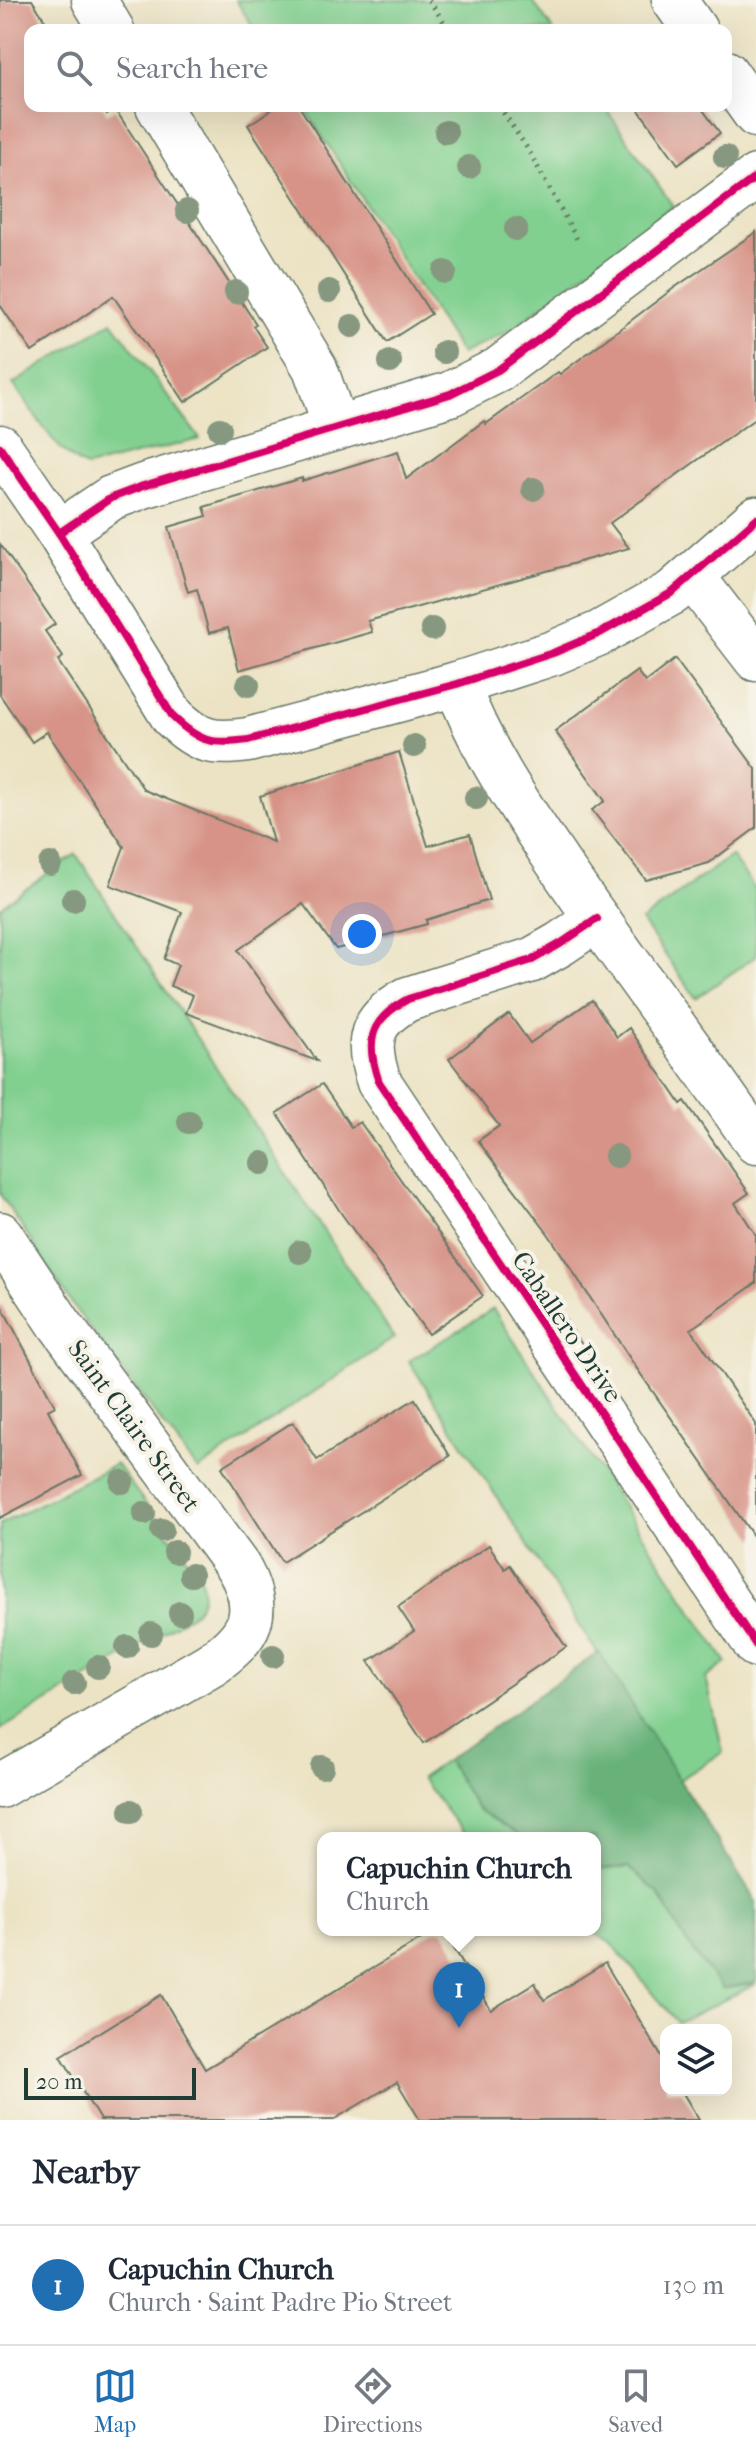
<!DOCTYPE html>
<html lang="en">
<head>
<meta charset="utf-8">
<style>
	:root { --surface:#fff; --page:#f2f2f3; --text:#1f2937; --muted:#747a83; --line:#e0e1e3; --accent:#1f6fb2 }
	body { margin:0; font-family:"IM FELL French Canon",serif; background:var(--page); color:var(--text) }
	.controls { position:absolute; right:24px; bottom:24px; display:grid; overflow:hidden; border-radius:16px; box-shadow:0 8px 32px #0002 }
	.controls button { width:72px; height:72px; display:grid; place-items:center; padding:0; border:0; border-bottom:2px solid var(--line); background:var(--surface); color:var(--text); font:40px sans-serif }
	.scale { position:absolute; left:24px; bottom:20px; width:172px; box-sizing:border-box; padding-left:8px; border:4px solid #1f3d34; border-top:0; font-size:22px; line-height:28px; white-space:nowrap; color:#1f3d34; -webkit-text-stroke:6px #f7f3e8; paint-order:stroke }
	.you { position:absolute; left:362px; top:934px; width:28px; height:28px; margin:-20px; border:6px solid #fff; border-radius:50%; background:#1a73e8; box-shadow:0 0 0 12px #1a73e833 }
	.badge { display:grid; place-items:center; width:52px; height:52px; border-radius:50%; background:var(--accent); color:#fff; font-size:26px; font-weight:700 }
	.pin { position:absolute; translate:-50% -66px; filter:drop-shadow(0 2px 4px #0008) }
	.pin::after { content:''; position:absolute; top:42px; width:28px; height:24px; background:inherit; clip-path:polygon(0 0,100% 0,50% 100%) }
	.popup { position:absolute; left:317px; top:1832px; width:284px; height:104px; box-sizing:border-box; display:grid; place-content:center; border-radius:16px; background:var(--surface); filter:drop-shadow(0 2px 6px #0005); font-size:26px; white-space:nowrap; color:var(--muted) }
	.popup b { font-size:30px; color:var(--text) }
	.popup::after { content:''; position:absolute; left:50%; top:100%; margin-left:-16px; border:16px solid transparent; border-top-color:var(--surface) }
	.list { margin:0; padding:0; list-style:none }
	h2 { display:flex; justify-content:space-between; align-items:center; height:104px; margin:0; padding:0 32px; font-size:34px }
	h2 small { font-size:26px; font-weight:400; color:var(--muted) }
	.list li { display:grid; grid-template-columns:52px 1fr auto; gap:24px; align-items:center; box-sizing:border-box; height:120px; padding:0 32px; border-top:2px solid var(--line) }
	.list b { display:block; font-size:30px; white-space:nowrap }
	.list p { margin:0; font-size:26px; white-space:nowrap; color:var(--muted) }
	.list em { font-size:26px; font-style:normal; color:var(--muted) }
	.icon { flex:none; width:44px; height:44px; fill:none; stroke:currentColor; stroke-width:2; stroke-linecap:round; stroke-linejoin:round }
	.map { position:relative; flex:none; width:756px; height:2120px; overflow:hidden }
	.search { position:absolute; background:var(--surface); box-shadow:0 8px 32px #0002; left:24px; right:24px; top:24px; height:88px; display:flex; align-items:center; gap:20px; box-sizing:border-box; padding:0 28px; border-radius:16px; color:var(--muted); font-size:30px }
	.sheet { height:224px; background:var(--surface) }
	nav { display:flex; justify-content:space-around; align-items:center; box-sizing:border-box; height:112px; border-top:2px solid var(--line); background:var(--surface); font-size:22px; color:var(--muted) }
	nav a { display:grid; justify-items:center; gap:4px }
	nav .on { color:var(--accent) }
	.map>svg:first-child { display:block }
</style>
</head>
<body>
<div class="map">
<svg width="756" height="2120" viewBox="0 0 756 2120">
	<rect width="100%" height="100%" fill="#f7f3e8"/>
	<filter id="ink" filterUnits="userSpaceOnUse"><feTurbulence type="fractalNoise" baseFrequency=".0125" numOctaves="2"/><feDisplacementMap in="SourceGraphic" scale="16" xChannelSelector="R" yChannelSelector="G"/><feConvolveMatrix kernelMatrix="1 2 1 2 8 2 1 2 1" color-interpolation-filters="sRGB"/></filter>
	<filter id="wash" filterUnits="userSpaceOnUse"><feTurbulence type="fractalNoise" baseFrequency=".006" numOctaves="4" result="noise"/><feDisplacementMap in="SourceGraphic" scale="32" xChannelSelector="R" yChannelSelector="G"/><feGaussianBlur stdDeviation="1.8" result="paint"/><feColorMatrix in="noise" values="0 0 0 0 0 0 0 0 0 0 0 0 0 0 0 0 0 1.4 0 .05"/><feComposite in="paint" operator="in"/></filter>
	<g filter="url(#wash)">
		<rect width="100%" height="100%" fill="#ece3c4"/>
		<!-- green -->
		<g fill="#81d090" stroke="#508662" stroke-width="2">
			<polygon points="236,0 532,0 553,30 255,30"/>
			<polygon points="303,106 604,106 673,206 509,331 461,354"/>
			<path d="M112 321 200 439 87 467C58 457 32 409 13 384Z"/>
			<polygon points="76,854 394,1338 198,1470 76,1310 0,1194 0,907"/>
			<polygon points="731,856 756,890 756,956 696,998 641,921"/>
			<polygon points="493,1309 727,1663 706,1678 723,1752 679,1780 409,1361"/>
			<path d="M116 1464 197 1572C207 1589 205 1601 191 1615L0 1730V1524Z"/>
			<polygon points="447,1760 476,1808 522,1838 467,1838 421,1778"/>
			<polygon points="629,1867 658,1893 686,1942 722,1989 756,1984 678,2023 612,1944 589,1930 595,1930 595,1870"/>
		</g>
		<!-- forest -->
		<polygon fill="#68b27a" stroke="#447857" stroke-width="2" points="599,1652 756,1902 756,1982 722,1989 686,1942 658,1893 628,1867 595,1870 595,1838 522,1838 476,1808 447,1760"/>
		<g id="blocks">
			<!-- building -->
			<g fill="#d79387">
				<polygon points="0,0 32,0 51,30 30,30 30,106 102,106 107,114 115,109 256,324 253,326 267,347 185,402 113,296 32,352 0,305"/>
				<polygon points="277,106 299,106 431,314 387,342 248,125"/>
				<polygon points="636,106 700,106 720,133 678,164"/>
				<polygon points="756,232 756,418 610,523 629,548 368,621 372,632 239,670 228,628 209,633 197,589 188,592 169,527 207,516 204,507 302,478 302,481 398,451 406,479 484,421 486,424 558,372 560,374 674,288"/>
				<polygon points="0,544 55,624 45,631 63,657 58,661 144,790 273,842 260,796 399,752 428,846 470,834 489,900 426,920 427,924 336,949 303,904 238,950 317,1061 186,1013 193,995 170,986 178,965 164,959 182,912 110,885 124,847 47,732 32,742 0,695"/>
				<polygon points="675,659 756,769 756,828 709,863 646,880 592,810 605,801 555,731 637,671 645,682"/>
				<polygon points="592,1000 617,1037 629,1028 681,1104 685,1101 749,1193 735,1203 756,1235 756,1283 691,1329 756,1424 756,1540 633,1363 549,1235 478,1141 499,1126 449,1059 509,1014 530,1043"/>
				<polygon points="322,1084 351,1127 360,1122 483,1296 428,1334 341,1213 277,1113"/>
				<polygon points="0,1303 55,1406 48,1410 82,1475 0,1518"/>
				<polygon points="415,1399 450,1456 282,1562 222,1467 293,1422 317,1460"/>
				<polygon points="489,1545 505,1569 510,1565 566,1647 424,1743 369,1661 414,1631 398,1607"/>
				<polygon points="436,1930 443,1930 491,2010 535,1983 544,2000 605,1963 666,2064 666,2090 681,2090 699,2120 420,2120 397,2082 333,2120 100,2120 61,2056 161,1995 205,2069"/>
			</g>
		</g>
	</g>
	<g filter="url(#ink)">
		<use href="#blocks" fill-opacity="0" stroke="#677766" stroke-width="2"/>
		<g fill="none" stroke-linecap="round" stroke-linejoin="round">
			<defs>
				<g id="minor">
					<polyline points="94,0 112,30"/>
					<polyline points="674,0 695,30"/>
					<polyline points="726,73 756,115"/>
					<polyline points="158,106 315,368 336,428"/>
					<path d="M0 447 59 533 173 717C199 742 212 745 248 740L457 684 553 653 600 633 673 592 756 519"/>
					<polyline points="59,533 111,498 143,486 450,394 498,370 756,177"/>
					<polyline points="692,576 756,659"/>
					<path d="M457 684C482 752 522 809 562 869 625 961 693 1050 756 1142"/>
					<path d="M597 919 560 944 532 960 408 999C369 1020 365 1042 379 1082L756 1645"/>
					<path d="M0 1234 59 1323 238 1567C264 1612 251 1636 211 1664L0 1786"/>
				</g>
			</defs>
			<!-- minor casing -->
			<use href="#minor" stroke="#677766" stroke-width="47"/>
			<!-- path -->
			<g stroke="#677766" stroke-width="5" stroke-dasharray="2 6" stroke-linecap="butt">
				<polyline points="429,0 449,30"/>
				<polyline points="499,106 529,151 579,243"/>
			</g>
			<!-- minor -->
			<use href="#minor" stroke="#fff" stroke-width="44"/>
			<defs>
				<g id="cycleway">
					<path d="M0 447 59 533 173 717C199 742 212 745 248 740L457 684 553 653 600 633 673 592 756 519"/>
					<polyline points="59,533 111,498 143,486 450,394 498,370 756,177"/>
					<path d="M597 919 560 944 532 960 408 999C369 1020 365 1042 379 1082L756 1645"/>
				</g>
			</defs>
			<!-- cycleway casing -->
			<use href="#cycleway" stroke="#f7f3e8" stroke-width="13"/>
			<!-- cycleway -->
			<use href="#cycleway" stroke="#d6006c" stroke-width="8"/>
		</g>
		<!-- trees -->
		<g fill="#86987f">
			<circle cx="446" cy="132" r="12"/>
			<circle cx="725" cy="157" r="12"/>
			<circle cx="469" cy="167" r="12"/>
			<circle cx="187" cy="211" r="12"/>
			<circle cx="516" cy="229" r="12"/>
			<circle cx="445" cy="272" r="12"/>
			<circle cx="329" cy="291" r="12"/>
			<circle cx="236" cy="292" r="12"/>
			<circle cx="352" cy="326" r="12"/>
			<circle cx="444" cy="352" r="12"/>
			<circle cx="390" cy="362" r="12"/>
			<circle cx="220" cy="429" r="12"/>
			<circle cx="533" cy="489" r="12"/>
			<circle cx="432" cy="629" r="12"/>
			<circle cx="248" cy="685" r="12"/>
			<circle cx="414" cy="746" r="12"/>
			<circle cx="476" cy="798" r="12"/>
			<circle cx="50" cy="864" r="12"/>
			<circle cx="73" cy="900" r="12"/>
			<circle cx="189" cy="1122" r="12"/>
			<circle cx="616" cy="1156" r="12"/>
			<circle cx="262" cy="1163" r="12"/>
			<circle cx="300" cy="1252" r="12"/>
			<circle cx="122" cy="1482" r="12"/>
			<circle cx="144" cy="1513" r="12"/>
			<circle cx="162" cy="1530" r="12"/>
			<circle cx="175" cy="1552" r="12"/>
			<circle cx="191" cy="1575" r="12"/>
			<circle cx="180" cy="1613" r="12"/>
			<circle cx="151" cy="1634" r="12"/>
			<circle cx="127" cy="1647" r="12"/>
			<circle cx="273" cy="1656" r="12"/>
			<circle cx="98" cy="1667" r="12"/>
			<circle cx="74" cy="1683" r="12"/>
			<circle cx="322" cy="1767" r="12"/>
			<circle cx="131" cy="1811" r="12"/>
		</g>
	</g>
	<g text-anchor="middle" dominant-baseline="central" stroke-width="8" stroke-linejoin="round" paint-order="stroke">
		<!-- street labels -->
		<g font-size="26" fill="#1f3d34" stroke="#f7f3e8">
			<text transform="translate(567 1327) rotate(56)">Caballero Drive</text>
			<text transform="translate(134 1426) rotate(54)">Saint Claire Street</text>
		</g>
	</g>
</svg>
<div class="controls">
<button><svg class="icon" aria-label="layers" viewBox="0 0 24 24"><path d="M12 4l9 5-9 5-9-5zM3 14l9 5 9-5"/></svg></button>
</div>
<div class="scale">20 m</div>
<div class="you"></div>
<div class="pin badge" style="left:459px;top:2028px">1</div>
<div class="popup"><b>Capuchin Church</b>Church</div>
<div class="search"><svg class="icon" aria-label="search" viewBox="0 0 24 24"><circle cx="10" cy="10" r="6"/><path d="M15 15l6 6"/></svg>Search here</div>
</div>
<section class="sheet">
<h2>Nearby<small></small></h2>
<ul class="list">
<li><span class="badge">1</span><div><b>Capuchin Church</b><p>Church · Saint Padre Pio Street</p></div><em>130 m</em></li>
</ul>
</section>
<nav>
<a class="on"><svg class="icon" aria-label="map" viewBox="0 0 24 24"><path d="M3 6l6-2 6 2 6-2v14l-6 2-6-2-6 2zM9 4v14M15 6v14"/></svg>Map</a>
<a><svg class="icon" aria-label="directions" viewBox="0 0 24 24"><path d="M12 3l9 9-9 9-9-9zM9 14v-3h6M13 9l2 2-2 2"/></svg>Directions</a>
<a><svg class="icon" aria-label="saved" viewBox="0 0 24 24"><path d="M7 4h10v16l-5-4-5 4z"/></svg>Saved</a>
</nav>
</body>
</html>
